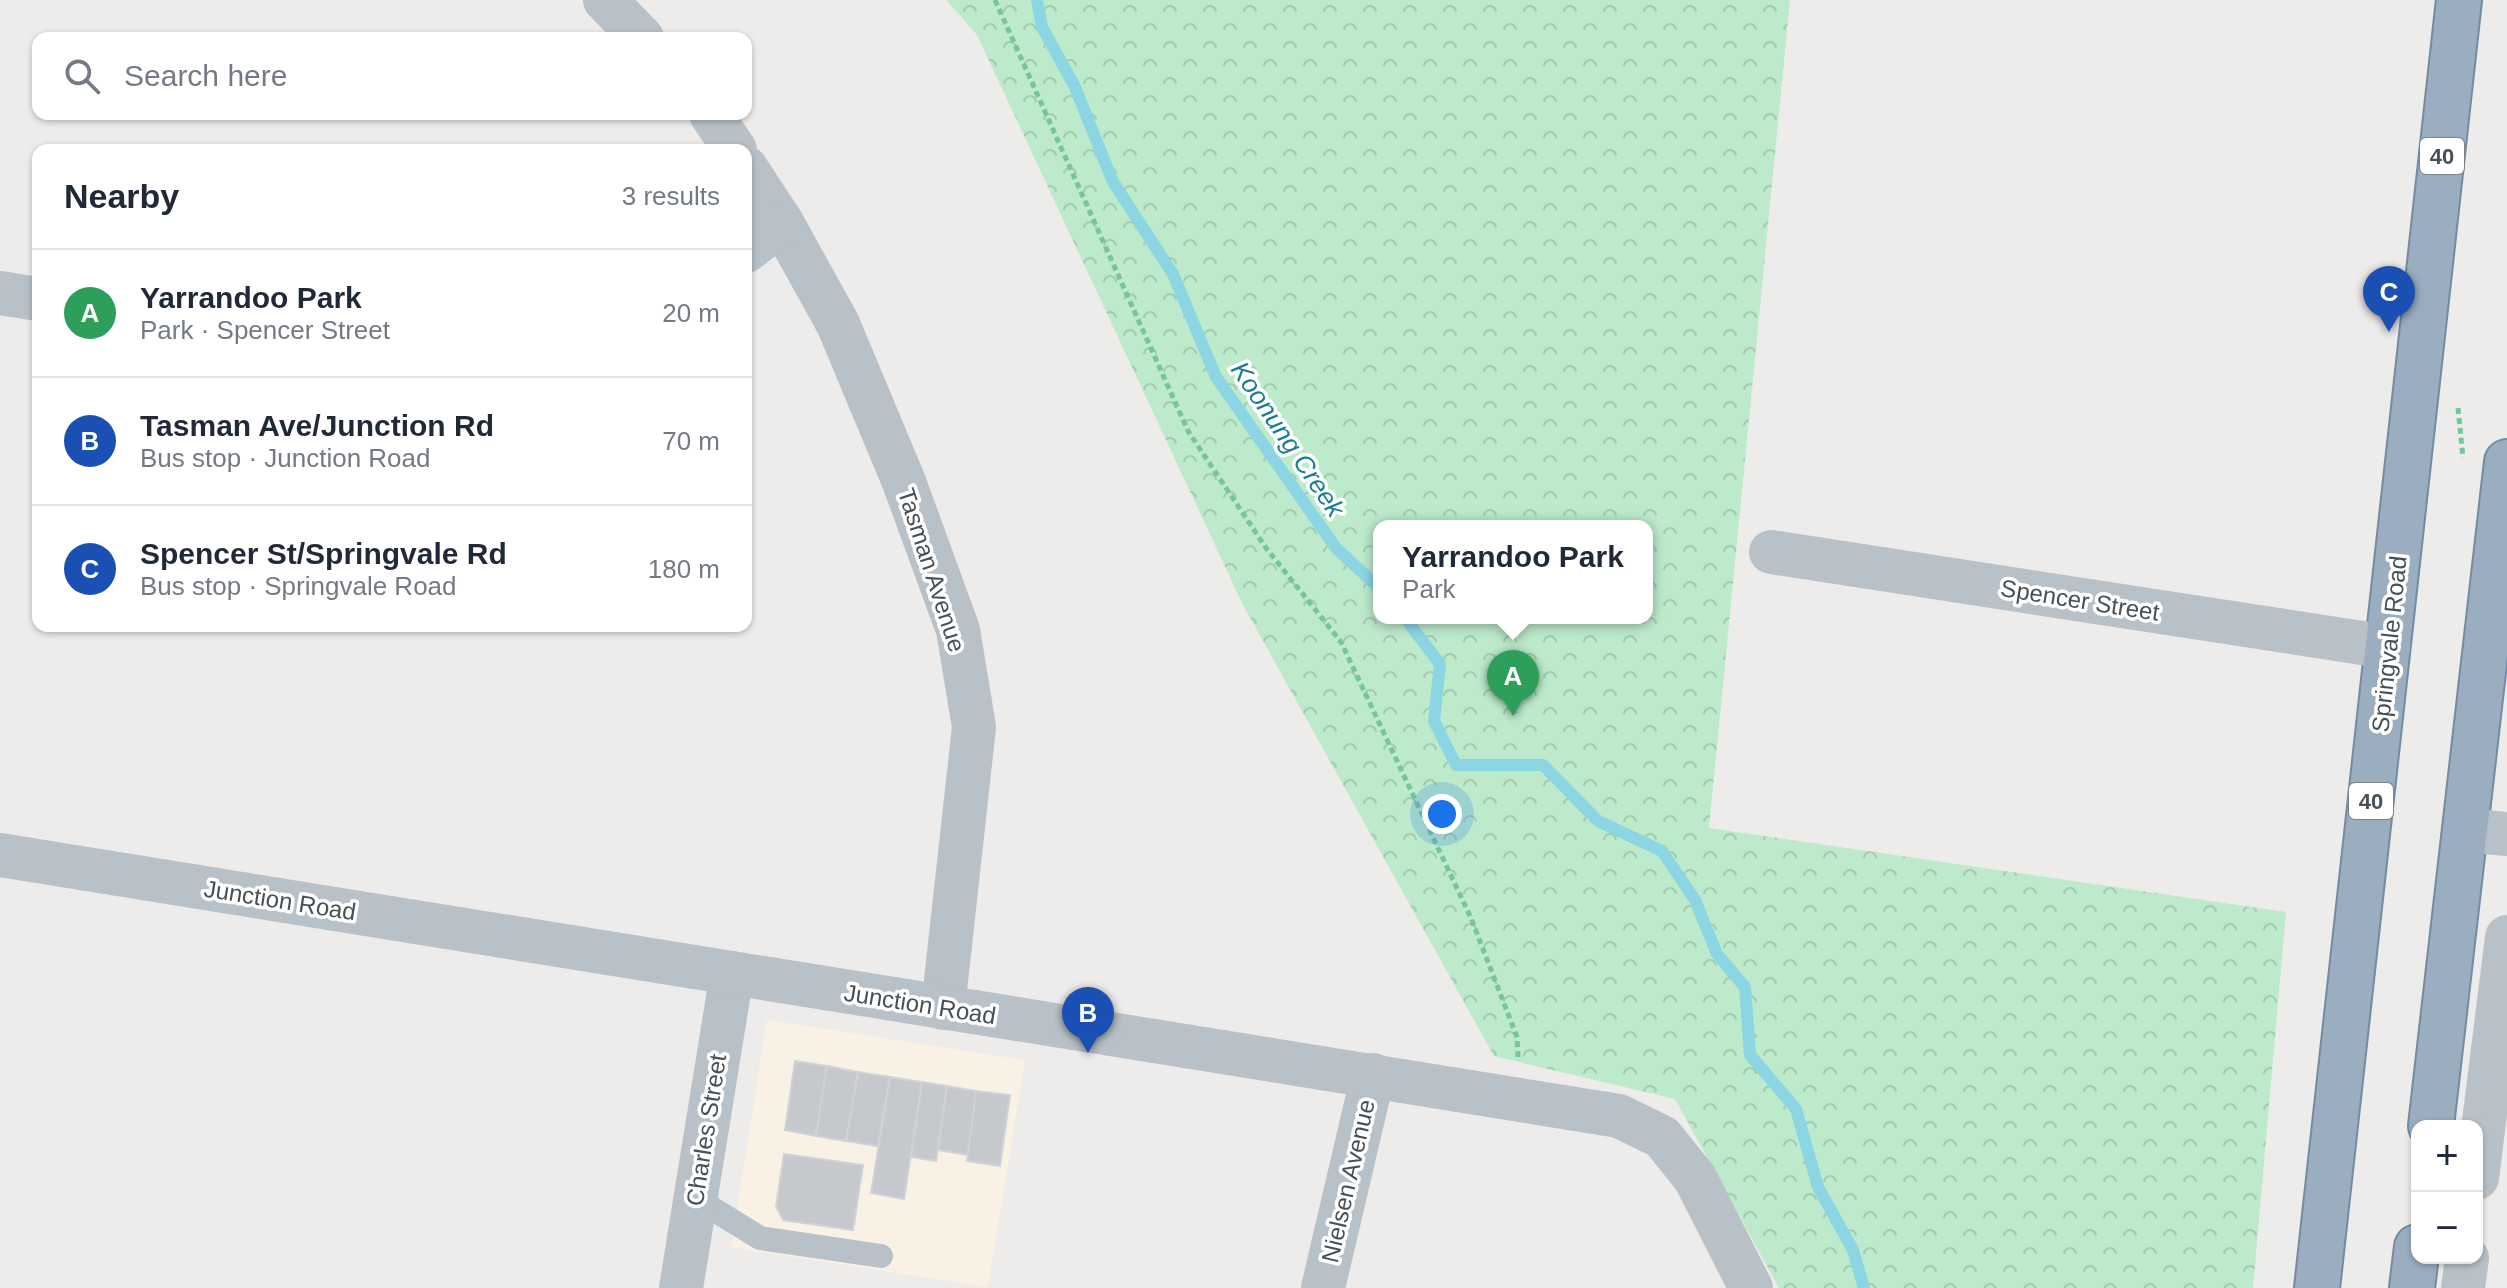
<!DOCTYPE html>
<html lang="en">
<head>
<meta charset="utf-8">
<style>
	:root { --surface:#fff; --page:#f2f2f3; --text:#1f2937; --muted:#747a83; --line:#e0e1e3; --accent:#111827 }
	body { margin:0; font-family:Arial,sans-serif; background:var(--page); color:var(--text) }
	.controls { position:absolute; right:24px; bottom:24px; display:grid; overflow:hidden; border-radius:16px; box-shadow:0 2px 6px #0004 }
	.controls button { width:72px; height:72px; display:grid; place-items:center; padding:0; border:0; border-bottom:2px solid var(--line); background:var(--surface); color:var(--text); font:40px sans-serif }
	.you { position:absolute; left:1442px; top:814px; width:28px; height:28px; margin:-20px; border:6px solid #fff; border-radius:50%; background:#1a73e8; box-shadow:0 0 0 12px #1a73e833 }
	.badge { display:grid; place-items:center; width:52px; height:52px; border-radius:50%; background:var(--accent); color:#fff; font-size:26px; font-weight:700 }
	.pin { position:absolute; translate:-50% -66px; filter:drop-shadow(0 2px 4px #0008) }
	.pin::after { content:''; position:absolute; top:42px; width:28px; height:24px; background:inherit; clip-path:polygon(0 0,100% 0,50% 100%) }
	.popup { position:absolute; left:1373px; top:520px; width:280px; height:104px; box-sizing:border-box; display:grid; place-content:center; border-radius:16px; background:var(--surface); filter:drop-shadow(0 2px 6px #0005); font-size:26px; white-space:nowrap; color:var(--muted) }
	.popup b { font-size:30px; color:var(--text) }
	.popup::after { content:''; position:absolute; left:50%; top:100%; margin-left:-16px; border:16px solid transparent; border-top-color:var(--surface) }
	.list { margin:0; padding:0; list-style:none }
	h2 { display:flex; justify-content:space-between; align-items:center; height:104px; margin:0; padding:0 32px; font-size:34px }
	h2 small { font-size:26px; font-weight:400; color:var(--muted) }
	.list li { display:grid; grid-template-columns:52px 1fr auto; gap:24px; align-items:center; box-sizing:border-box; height:128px; padding:0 32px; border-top:2px solid var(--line) }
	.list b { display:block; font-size:30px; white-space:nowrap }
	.list p { margin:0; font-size:26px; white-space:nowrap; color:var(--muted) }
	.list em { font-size:26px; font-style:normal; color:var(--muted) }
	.icon { flex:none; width:44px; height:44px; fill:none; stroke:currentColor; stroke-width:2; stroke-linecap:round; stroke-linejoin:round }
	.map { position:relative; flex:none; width:2507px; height:1288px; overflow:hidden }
	.search { position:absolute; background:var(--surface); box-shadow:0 2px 6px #0004; left:32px; top:32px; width:720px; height:88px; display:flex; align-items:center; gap:20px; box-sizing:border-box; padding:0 28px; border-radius:16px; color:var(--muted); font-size:30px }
	.panel { position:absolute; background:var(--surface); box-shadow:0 2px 6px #0004; left:32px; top:144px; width:720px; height:488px; border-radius:16px }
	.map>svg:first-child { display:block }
</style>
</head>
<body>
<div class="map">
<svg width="2507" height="1288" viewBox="0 0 2507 1288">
	<defs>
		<pattern id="park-crowns" width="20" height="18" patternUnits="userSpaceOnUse" patternTransform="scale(2)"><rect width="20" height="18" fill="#bceacb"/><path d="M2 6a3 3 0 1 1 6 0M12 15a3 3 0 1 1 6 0" fill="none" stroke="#a3cab0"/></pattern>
	</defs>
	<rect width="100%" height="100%" fill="#eeebeb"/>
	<!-- commercial -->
	<polygon fill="#f9f2e4" points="767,1020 1025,1060 988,1287 731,1247"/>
	<!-- park -->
	<path fill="url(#park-crowns)" fill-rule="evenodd" d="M946 0H1790L1709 828 2286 912 2253 1288H1779L1675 1099 1494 1056 1243 605 977 35ZM1379 526H1647V618H1379Z"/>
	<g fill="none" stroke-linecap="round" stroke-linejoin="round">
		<!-- stream -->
		<g stroke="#8cd6e3" stroke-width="12">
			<polyline points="1037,0 1042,27 1075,87 1113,182 1173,274 1216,377 1336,548 1379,588"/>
			<polyline points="1405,618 1440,664 1434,721 1456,765 1543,765 1598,821 1662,851 1695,900 1717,954 1745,987 1750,1055 1796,1109 1818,1187 1853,1250 1864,1288"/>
		</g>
	</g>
	<!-- building -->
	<g fill="#c5c9ce" stroke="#d0d2d7" stroke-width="2">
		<polygon points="795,1061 827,1066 816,1136 785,1130"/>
		<polygon points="827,1066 858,1072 846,1141 816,1136"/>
		<polygon points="858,1072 890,1077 878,1146 846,1141"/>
		<polygon points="890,1077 922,1082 904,1199 871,1193"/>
		<polygon points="922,1082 947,1086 936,1161 911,1157"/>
		<polygon points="947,1086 976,1091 968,1155 938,1150"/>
		<polygon points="976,1091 1010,1095 1000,1166 967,1161"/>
		<polygon points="784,1154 863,1165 853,1230 783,1220 776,1206"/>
	</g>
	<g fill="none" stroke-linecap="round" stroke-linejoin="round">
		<defs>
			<g id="trunk">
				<polyline points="2431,1126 2507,462"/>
				<polyline points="2317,1288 2459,0"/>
				<polyline points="2412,1288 2417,1247"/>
			</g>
		</defs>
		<!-- trunk casing -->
		<use href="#trunk" stroke="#728ca3" stroke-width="48"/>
		<!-- path -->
		<g stroke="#77c59a" stroke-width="5" stroke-dasharray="6 4" stroke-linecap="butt">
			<polyline points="995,0 1188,431 1266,548 1341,642 1471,918 1517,1037 1518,1057"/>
			<polyline points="2458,408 2463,458"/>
		</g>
		<!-- service -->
		<polyline stroke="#b8c1c7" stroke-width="24" points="695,1198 760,1238 881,1256"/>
		<!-- minor -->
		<g stroke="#b8c1c7" stroke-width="44">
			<polyline points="605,0 642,38"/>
			<polyline points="711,114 735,150"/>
			<polyline points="746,168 782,223 838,324 904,482 958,630 974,727 943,1008"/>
			<polyline points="746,251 782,223"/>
			<polyline points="0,293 38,299"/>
			<polyline points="1771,552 2388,647"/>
			<polyline points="2466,830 2507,834"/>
			<polyline points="2477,1178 2507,937"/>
			<polyline points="681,1288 732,973"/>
			<polyline points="1323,1288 1373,1075"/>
			<polyline points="2463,1288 2467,1258"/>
		</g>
		<!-- tertiary -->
		<polyline stroke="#b8c1c7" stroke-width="44" points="0,855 1619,1116 1662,1137 1695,1178 1751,1288"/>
		<!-- trunk -->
		<use href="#trunk" stroke="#9aaec0" stroke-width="44"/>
	</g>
	<g text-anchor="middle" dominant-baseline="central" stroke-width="7" stroke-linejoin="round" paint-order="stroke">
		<!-- shield labels -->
		<g fill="#fff" stroke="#7d8489" stroke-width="2">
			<rect x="2420" y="138" width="44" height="36" rx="6"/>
			<rect x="2349" y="783" width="44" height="36" rx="6"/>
		</g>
		<g font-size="22" font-weight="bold" fill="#455057">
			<text x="2442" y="156">40</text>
			<text x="2371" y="801">40</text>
		</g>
		<!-- street labels -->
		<g font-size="24" fill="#455057" stroke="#fff">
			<text transform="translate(932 570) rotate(72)">Tasman Avenue</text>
			<text transform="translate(2080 600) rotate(9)">Spencer Street</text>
			<text transform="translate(2389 644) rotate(-84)">Springvale Road</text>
			<text transform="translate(280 900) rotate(9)">Junction Road</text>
			<text transform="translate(920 1004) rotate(9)">Junction Road</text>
			<text transform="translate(706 1130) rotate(-81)">Charles Street</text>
			<text transform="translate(1348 1181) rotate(-77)">Nielsen Avenue</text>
		</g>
		<!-- water labels -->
		<g font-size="26" font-style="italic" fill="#177e91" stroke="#fff">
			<text transform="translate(1288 439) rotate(56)">Koonung Creek</text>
		</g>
	</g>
</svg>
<div class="controls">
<button>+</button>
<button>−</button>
</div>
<div class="you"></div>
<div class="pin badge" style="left:1513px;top:716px;background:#2e9e5b">A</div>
<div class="popup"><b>Yarrandoo Park</b>Park</div>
<div class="pin badge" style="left:1088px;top:1053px;background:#1a4fb4">B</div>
<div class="pin badge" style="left:2389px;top:332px;background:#1a4fb4">C</div>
<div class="search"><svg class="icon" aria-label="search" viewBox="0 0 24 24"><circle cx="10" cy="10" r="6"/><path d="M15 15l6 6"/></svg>Search here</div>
<section class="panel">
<h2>Nearby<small>3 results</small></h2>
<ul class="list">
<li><span class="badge" style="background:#2e9e5b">A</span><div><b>Yarrandoo Park</b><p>Park · Spencer Street</p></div><em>20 m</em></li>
<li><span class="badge" style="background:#1a4fb4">B</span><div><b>Tasman Ave/Junction Rd</b><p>Bus stop · Junction Road</p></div><em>70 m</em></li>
<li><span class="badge" style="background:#1a4fb4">C</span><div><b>Spencer St/Springvale Rd</b><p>Bus stop · Springvale Road</p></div><em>180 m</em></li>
</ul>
</section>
</div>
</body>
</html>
